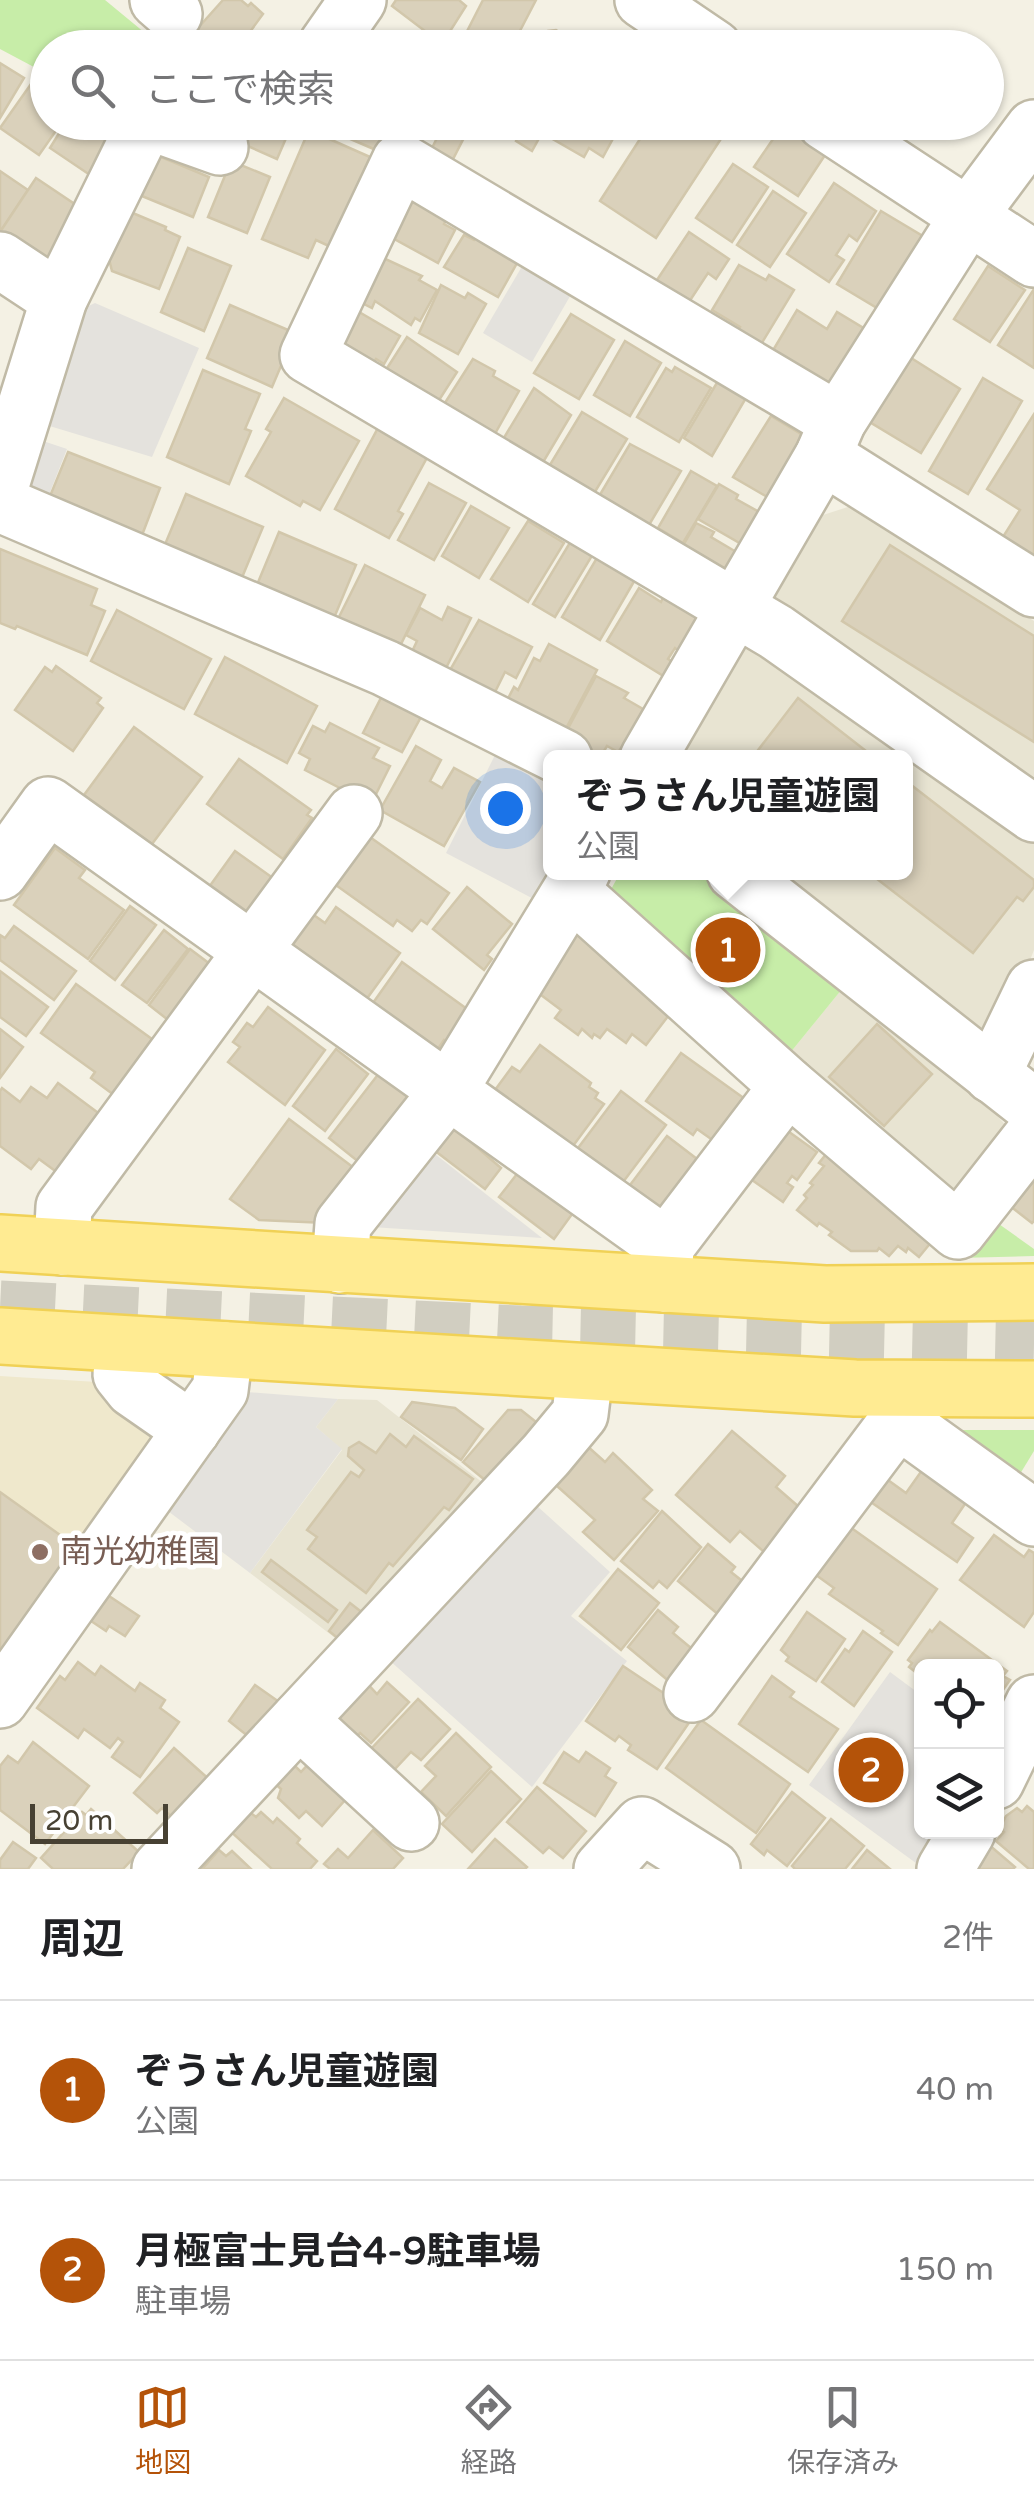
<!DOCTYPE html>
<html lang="ja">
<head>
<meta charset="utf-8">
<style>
	:root { --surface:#fff; --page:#f2f2f2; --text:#202124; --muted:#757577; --line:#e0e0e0; --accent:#b45309 }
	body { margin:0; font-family:"Varela Round","Noto Sans JP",sans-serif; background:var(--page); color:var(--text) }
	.controls { position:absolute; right:30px; bottom:30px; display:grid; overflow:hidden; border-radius:15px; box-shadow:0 2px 8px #0004 }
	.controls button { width:90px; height:90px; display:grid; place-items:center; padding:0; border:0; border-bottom:2px solid var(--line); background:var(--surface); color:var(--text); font:50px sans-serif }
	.scale { position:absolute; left:30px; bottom:25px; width:138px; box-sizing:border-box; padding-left:10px; border:5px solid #474133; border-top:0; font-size:28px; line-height:35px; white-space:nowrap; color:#474133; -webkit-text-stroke:8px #fff; paint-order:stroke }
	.you { position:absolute; left:505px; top:808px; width:35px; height:35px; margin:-25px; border:8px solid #fff; border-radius:50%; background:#1a73e8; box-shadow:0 0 0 15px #1a73e833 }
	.badge { display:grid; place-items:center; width:65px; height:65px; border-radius:50%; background:var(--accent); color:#fff; font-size:32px; font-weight:700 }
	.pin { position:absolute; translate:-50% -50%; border:5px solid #fff; box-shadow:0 2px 10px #0006 }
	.popup { position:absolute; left:543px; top:750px; width:370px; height:130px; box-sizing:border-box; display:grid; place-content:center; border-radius:15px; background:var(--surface); filter:drop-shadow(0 2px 8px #0005); font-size:32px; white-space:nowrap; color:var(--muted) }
	.popup b { font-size:38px; color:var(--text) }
	.popup::after { content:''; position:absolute; left:50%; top:100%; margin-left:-20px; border:20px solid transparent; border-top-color:var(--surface) }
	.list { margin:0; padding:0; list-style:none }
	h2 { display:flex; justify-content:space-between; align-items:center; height:130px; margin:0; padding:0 40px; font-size:42px }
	h2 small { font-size:32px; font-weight:400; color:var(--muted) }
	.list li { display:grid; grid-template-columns:65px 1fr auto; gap:30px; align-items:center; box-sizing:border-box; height:180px; padding:0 40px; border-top:2px solid var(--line) }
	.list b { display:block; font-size:38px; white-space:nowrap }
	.list p { margin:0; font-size:32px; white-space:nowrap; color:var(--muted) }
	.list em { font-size:32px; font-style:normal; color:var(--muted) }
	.icon { flex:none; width:55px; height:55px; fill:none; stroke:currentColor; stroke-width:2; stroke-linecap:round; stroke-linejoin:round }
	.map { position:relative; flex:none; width:1034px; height:1869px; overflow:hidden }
	.search { position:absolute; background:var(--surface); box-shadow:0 2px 8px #0004; left:30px; right:30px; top:30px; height:110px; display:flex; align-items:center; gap:25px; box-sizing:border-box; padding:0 35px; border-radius:55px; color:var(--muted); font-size:38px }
	.sheet { height:490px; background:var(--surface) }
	nav { display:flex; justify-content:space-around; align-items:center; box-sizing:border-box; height:140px; border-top:2px solid var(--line); background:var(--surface); font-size:28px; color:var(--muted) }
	nav a { display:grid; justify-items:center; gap:5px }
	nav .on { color:var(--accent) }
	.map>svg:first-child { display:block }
</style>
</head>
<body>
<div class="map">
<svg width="1034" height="1869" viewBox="0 0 1034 1869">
	<rect width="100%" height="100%" fill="#f4f1e4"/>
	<!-- residential -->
	<g fill="#e8e4d2">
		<polygon points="854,505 1034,621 1034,950 1001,1034 971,1086 1009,1129 942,1206 781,1064 847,983 705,873 906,872 906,758 682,758 823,515"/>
		<polygon points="338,1399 377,1400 492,1490 343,1644 250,1573 342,1450 316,1427"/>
	</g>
	<!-- education -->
	<polygon fill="#efe8cc" points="0,1376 97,1382 160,1439 0,1665"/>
	<!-- green -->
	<g fill="#c7eda8">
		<polygon points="0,0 105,0 162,47 48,48 47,74 0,49"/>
		<polygon points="620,873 705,873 847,983 781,1064 609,893"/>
		<polygon points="989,1217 1034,1249 1034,1256 958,1258"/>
		<polygon points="929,1430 1034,1430 1034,1451 1012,1487"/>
	</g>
	<!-- parking -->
	<g fill="#e4e2dd">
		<polygon points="531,251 580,279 532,362 483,333"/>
		<polygon points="95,303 199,348 152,457 33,421 82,309"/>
		<polygon points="37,439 67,449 43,510 20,480"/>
		<polygon points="498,749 550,776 550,872 545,905 446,853"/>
		<polygon points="421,1143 542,1238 356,1226"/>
		<polygon points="234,1391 338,1399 316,1427 342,1449 250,1573 156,1502"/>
		<polygon points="526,1496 610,1572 571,1616 627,1661 532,1787 380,1652"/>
		<polygon points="890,1672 921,1695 922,1832 940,1832 920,1866 809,1785"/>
	</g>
	<!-- building -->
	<g fill="#dad1bb" stroke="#d2c7ab" stroke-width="2.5">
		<polygon points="223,0 241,0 248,6 251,3 263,14 238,48 181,47"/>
		<polygon points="396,0 459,0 466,6 442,44 392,6"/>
		<polygon points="483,0 536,0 511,48 469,48 461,43"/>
		<polygon points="556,30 585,48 539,48 548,31"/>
		<polygon points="256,34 288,48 250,48"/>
		<polygon points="0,63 24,78 0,118"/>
		<polygon points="31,84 48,95 48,122 62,122 39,155 0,128"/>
		<polygon points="66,122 123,122 93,177 50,148"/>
		<polygon points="220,122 293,122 277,159 216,132"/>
		<polygon points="311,122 388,122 376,150"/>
		<polygon points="426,122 472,122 451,163 430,152 441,130"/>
		<polygon points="524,122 622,122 603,157 589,148 584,157 542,133 532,151 516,141"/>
		<polygon points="651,122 732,122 656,238 600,201"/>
		<polygon points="784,123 827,152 798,196 754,167"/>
		<polygon points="309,130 370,157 331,247 316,240 308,258 262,239"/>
		<polygon points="154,154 209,177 193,217 137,194"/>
		<polygon points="231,161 270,177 247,233 208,217"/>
		<polygon points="733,164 768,187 732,242 696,218"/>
		<polygon points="0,171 28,190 0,232"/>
		<polygon points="36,178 85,211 53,268 0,239 0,232"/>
		<polygon points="834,183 876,211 857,241 849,235 836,255 844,260 829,282 787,254"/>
		<polygon points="773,191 806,213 770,267 737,245"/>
		<polygon points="408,199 422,206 426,199 450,213 444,224 455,230 438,263 387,235"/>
		<polygon points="128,211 166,227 165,230 180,237 159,289 112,271 109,259"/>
		<polygon points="881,211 926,238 882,311 837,284"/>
		<polygon points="480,231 521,256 498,297 444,267 464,235 474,240"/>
		<polygon points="689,232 729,259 716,279 708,273 687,305 655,283"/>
		<polygon points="188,248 231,266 204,331 161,312"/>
		<polygon points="377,255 422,276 419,280 437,290 420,321 415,318 411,325 375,301 372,308 358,301"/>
		<polygon points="739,265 766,280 769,275 794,290 760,346 737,332 740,327 712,310"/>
		<polygon points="988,266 1025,290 990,342 954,319"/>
		<polygon points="441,285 465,298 468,293 486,304 458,354 419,333"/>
		<polygon points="1034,289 1034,368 998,345"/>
		<polygon points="230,305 295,333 272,387 207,358"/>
		<polygon points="354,309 400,336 384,364 376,359 369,370 335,351"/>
		<polygon points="797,310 827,329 837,312 870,332 833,387 766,362"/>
		<polygon points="571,314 614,340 579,399 534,373"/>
		<polygon points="407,337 457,372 434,408 384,373"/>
		<polygon points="625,341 661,363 630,416 594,395"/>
		<polygon points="908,356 960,389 921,453 868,421"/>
		<polygon points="473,359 495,371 493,376 519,391 492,439 443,406"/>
		<polygon points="675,367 711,388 679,442 637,417 666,368 672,372"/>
		<polygon points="203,370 260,394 245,429 251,431 229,484 167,457"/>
		<polygon points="983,378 1022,401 968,494 929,471"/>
		<polygon points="718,381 746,398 712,456 684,438"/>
		<polygon points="534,388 571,415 539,469 499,446"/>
		<polygon points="284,398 359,441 320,510 303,501 300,506 246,476 271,432 266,429"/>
		<polygon points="582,412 627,439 593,495 548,468"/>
		<polygon points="1034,414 1034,561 1001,540 1020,510 987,489"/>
		<polygon points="771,416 806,437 769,498 733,477"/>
		<polygon points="379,426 429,454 398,511 403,514 389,538 335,509"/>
		<polygon points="630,444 681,471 646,530 595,503"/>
		<polygon points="68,452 160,488 139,543 46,506"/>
		<polygon points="691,471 717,486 683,543 658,528"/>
		<polygon points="429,483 466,503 434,560 398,540"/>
		<polygon points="719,484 738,495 736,499 761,513 743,545 698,519"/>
		<polygon points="186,494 263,527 238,587 161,554"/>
		<polygon points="471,506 509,528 479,578 442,556"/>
		<polygon points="528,521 564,543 528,602 491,579"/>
		<polygon points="696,523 714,532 711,537 738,553 721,576 678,554"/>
		<polygon points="279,532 356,565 331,625 254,592"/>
		<polygon points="574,536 596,549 555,617 533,604"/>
		<polygon points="890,545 1034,636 1034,742 842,621"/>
		<polygon points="0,549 97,589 91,605 105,611 87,655 17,626 15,629 0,623"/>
		<polygon points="601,551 636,578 600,640 562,617"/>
		<polygon points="365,565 425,595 401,644 390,639 382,652 334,627"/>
		<polygon points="639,588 661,602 666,591 701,614 679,651 675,648 668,659 674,663 665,677 607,641"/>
		<polygon points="448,607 471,618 442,676 409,658 417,641 406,635 420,608 442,620"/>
		<polygon points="117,610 211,659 184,709 91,661"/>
		<polygon points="479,620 532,647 516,678 505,672 491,700 446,677"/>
		<polygon points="549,644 597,670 563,734 503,708 514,687 518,690 534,658 540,661"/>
		<polygon points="225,657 317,706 287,763 195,714"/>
		<polygon points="56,666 101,698 97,703 103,708 73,751 15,710 45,667 52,672"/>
		<polygon points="596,676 628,693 624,698 643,709 634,731 618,752 607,746 601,756 564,736"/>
		<polygon points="383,694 422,715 402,752 363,733"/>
		<polygon points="798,698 875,758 752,758"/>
		<polygon points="330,723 379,748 373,758 390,766 371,804 305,770 310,759 299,753 313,726 325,732"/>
		<polygon points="134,727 202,777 152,844 84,795"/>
		<polygon points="416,746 441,760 430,781 442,788 454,768 480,782 444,846 380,810"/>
		<polygon points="239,759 311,810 307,815 312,818 283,859 207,804"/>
		<polygon points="906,781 1034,880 1034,887 1023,901 1017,897 973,953 868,872 906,872"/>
		<polygon points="367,835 449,893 427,924 421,920 412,931 397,920 393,926 333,883"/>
		<polygon points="55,848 85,870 79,878 124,910 88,959 14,905"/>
		<polygon points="235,851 277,881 246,924 204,894"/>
		<polygon points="467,887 512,924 487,955 492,959 484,970 433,929"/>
		<polygon points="130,906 156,925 115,980 90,961"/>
		<polygon points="336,907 400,953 363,1004 286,949 311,913 325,923"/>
		<polygon points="14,926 76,971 54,1000 0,960 0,935 5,938"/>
		<polygon points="573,928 672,1011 646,1045 632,1034 626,1043 607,1029 600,1038 594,1034 592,1038 582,1029 578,1035 555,1018 561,1010 533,989"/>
		<polygon points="164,930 188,949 147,1003 122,985"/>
		<polygon points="190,949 214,967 172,1023 149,1005"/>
		<polygon points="402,962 474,1014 452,1045 444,1040 433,1056 368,1010"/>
		<polygon points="0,971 48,1007 26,1036 0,1017"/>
		<polygon points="76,984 152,1039 122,1081 127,1085 118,1098 91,1078 95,1072 41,1033"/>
		<polygon points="268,1007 325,1050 285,1105 228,1062 240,1047 233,1042 247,1023 253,1027"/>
		<polygon points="877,1024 932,1074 884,1126 829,1077"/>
		<polygon points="0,1029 23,1047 0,1078"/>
		<polygon points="540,1045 591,1083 589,1087 598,1093 595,1098 604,1104 567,1154 542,1125 495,1090 512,1067 520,1072"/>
		<polygon points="336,1049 368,1074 325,1131 293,1106"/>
		<polygon points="681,1053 745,1099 714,1141 697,1129 693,1135 646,1101"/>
		<polygon points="380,1072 416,1101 365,1167 329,1138"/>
		<polygon points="58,1083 101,1115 58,1173 39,1159 31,1169 0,1146 0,1091 2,1088 20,1102 31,1087 47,1098"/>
		<polygon points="621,1091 666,1125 617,1190 572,1156"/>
		<polygon points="289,1119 362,1174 326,1223 259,1220 230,1199"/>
		<polygon points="449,1123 501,1168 485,1189 430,1147"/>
		<polygon points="785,1129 817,1152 797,1180 792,1176 787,1183 793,1187 783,1202 745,1175"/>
		<polygon points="667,1136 701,1162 660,1216 627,1189"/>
		<polygon points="831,1148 933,1240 919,1257 908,1248 906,1252 898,1246 889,1256 879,1248 877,1251 851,1251 829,1235 832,1232 819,1223 817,1226 797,1210 807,1198 804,1195 813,1185 810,1183 824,1166 819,1163"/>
		<polygon points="517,1174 543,1193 547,1188 575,1210 554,1239 499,1197"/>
		<polygon points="1034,1175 1034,1221 1032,1223 1010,1206"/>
		<polygon points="412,1402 455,1408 483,1429 461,1460 401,1417"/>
		<polygon points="508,1410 521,1410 541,1426 491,1485 463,1462"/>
		<polygon points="732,1431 785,1476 776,1487 807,1514 770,1557 740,1531 730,1542 676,1495"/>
		<polygon points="390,1434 406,1447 414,1436 473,1479 449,1510 444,1507 393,1566 389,1563 366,1593 308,1549 317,1537 307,1530 351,1472 359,1477 364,1470 348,1456 349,1448 359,1442 376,1453"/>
		<polygon points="586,1445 605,1462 613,1453 652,1490 643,1499 658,1511 614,1560 583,1532 595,1520 548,1478"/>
		<polygon points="925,1466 967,1501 952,1523 973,1538 957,1562 865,1498 881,1475 906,1493"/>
		<polygon points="0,1492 81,1550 0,1662"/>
		<polygon points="662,1511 701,1547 667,1588 659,1581 653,1588 621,1561"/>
		<polygon points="850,1527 937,1589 898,1645 881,1633 883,1631 829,1594 834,1588 816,1575"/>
		<polygon points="994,1535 1024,1557 1029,1550 1034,1553 1034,1612 1024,1627 960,1580"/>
		<polygon points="708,1544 735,1567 731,1572 751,1588 725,1620 678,1581"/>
		<polygon points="271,1560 337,1610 328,1622 262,1572"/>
		<polygon points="618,1569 659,1603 621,1650 580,1616"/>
		<polygon points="109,1596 139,1616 125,1636 109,1626 106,1631 91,1621"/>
		<polygon points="350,1603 364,1614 340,1640 329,1631"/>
		<polygon points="658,1610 678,1627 673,1633 697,1653 676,1687 628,1647"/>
		<polygon points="807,1612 845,1639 816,1681 786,1661 789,1657 781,1650"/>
		<polygon points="940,1622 1007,1671 1003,1676 1010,1680 1000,1694 1005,1698 997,1709 1000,1711 996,1716 996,1666 922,1666 922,1677 909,1667 912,1663 908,1660 930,1630 932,1632"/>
		<polygon points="863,1631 892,1652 854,1706 822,1682 845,1649 849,1652"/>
		<polygon points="78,1662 95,1675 101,1666 135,1691 140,1683 165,1700 160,1708 179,1722 140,1777 112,1757 123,1742 118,1738 110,1748 84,1729 78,1738 37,1708 60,1676 65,1680"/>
		<polygon points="623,1666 695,1714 657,1769 628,1750 631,1745 619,1736 615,1741 586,1721"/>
		<polygon points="772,1676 794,1692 790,1697 838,1729 808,1772 739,1724"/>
		<polygon points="364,1680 377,1694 387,1682 409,1702 371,1743 360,1733 356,1737 337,1719 344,1712 339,1707"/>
		<polygon points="255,1685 282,1704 254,1741 229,1721"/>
		<polygon points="418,1699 450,1729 421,1760 411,1752 394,1770 371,1749"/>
		<polygon points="701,1720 790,1784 756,1833 666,1768"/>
		<polygon points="456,1733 491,1767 446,1816 421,1792 436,1776 425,1766"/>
		<polygon points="33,1742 89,1786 45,1844 0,1810 0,1766 8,1756 18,1763"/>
		<polygon points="174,1748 211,1781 176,1821 162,1808 157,1813 134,1793"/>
		<polygon points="564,1752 579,1762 586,1752 610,1768 605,1776 616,1783 595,1816 544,1783"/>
		<polygon points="313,1759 346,1799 322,1826 306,1811 299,1818 278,1798 281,1789 272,1781 290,1761 301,1772"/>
		<polygon points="491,1771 521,1799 472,1852 442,1824"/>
		<polygon points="537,1787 586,1831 563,1858 549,1847 543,1853 507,1822"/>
		<polygon points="792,1792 825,1818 787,1866 767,1850 764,1855 751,1844"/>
		<polygon points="1027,1806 1034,1812 1034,1869 1029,1869 996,1841 1004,1832 1000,1828 1006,1816 1017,1808 1022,1812"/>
		<polygon points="91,1809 139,1852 123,1869 53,1869 41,1858 82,1812 86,1815"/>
		<polygon points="247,1810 256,1817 261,1812 273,1823 277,1818 300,1839 297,1843 317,1861 310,1869 272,1869 229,1830"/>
		<polygon points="831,1819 864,1846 845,1869 795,1869 792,1866"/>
		<polygon points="373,1830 403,1858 393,1869 330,1869 324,1864 338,1849 348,1858"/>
		<polygon points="495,1839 527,1867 525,1869 468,1869"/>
		<polygon points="13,1842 36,1858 28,1869 0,1869 0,1860"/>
		<polygon points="988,1844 1015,1867 1013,1869 976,1869"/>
		<polygon points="219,1850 226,1856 232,1851 251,1869 202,1869"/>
		<polygon points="867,1850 890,1869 852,1869"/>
	</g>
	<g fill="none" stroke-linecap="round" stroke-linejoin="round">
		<!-- major-tunnel -->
		<polyline stroke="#d1cec1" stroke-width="55" stroke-dasharray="55 28" stroke-linecap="butt" points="0,1308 520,1333 1034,1344"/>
		<defs>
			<g id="minor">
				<polyline points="158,0 174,14"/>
				<polyline points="643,0 714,48"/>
				<polyline points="326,46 358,0"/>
				<polyline points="150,122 220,147"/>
				<polyline points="825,122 1034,259"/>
				<polyline points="0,260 59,299"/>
				<polyline points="838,421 400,161 308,355 776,632 1034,814"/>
				<polyline points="823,456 1034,589"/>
				<polyline points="0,488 59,299 146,122"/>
				<polyline points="0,504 385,668 564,758"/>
				<polyline points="648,758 823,456 838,421 967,218 1034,128"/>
				<polyline points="0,872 48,805 666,1246 664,1284"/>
				<polyline points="735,872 1034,1107"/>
				<polyline points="571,891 788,1086 958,1231 1034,1134"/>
				<polyline points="992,1075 1034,988"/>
				<polyline points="666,1246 788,1086"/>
				<polyline points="62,1247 64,1207 354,813"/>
				<polyline points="340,1265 343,1224 449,1090 582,872"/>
				<polyline points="121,1374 133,1389 192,1430"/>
				<polyline points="692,1694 898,1420 1034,1518"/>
				<polyline points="0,1700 220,1390 225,1350"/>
				<polyline points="299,1720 411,1823"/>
				<polyline points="996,1781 1034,1703"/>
				<polyline points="160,1869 546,1455 580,1414 585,1373"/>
				<polyline points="602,1869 642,1825 712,1869"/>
				<polyline points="945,1869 967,1832"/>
			</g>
			<g id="major">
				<polyline points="0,1243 825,1294 1034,1292"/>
				<polyline points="0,1336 855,1388 1034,1389"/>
			</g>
		</defs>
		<!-- minor casing -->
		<use href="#minor" stroke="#c0baa6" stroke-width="60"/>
		<!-- major casing -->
		<use href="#major" stroke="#f0d156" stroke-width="60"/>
		<!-- minor -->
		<use href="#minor" stroke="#fff" stroke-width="55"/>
		<!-- major -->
		<use href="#major" stroke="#ffeb92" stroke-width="55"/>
	</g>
	<!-- markers -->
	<circle fill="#8d6e63" stroke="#fff" stroke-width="4" cx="40" cy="1552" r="10"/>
	<g text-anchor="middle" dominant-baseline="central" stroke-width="9" stroke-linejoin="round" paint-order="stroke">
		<!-- education labels -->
		<g font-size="32" fill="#785e54" stroke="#fff" text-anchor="start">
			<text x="60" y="1552">南光幼稚園</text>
		</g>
	</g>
</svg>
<div class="controls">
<button><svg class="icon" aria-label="locate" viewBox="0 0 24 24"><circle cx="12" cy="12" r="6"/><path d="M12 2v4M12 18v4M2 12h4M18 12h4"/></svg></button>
<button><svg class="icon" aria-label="layers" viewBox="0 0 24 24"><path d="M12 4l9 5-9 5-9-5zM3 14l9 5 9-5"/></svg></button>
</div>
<div class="scale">20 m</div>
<div class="you"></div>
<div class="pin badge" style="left:728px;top:950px">1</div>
<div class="popup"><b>ぞうさん児童遊園</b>公園</div>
<div class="pin badge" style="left:871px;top:1770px">2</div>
<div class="search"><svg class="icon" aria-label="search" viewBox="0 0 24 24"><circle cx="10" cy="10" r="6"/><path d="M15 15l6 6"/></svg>ここで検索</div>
</div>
<section class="sheet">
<h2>周辺<small>2件</small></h2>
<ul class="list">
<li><span class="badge">1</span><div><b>ぞうさん児童遊園</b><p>公園</p></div><em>40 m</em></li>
<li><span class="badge">2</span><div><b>月極富士見台4-9駐車場</b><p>駐車場</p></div><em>150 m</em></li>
</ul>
</section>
<nav>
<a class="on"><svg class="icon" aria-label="map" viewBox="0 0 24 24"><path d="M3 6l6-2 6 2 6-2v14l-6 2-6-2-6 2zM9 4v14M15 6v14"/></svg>地図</a>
<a><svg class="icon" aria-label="directions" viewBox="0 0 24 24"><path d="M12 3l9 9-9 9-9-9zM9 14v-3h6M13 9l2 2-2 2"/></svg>経路</a>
<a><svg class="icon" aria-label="saved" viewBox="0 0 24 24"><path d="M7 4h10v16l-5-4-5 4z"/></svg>保存済み</a>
</nav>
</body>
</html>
